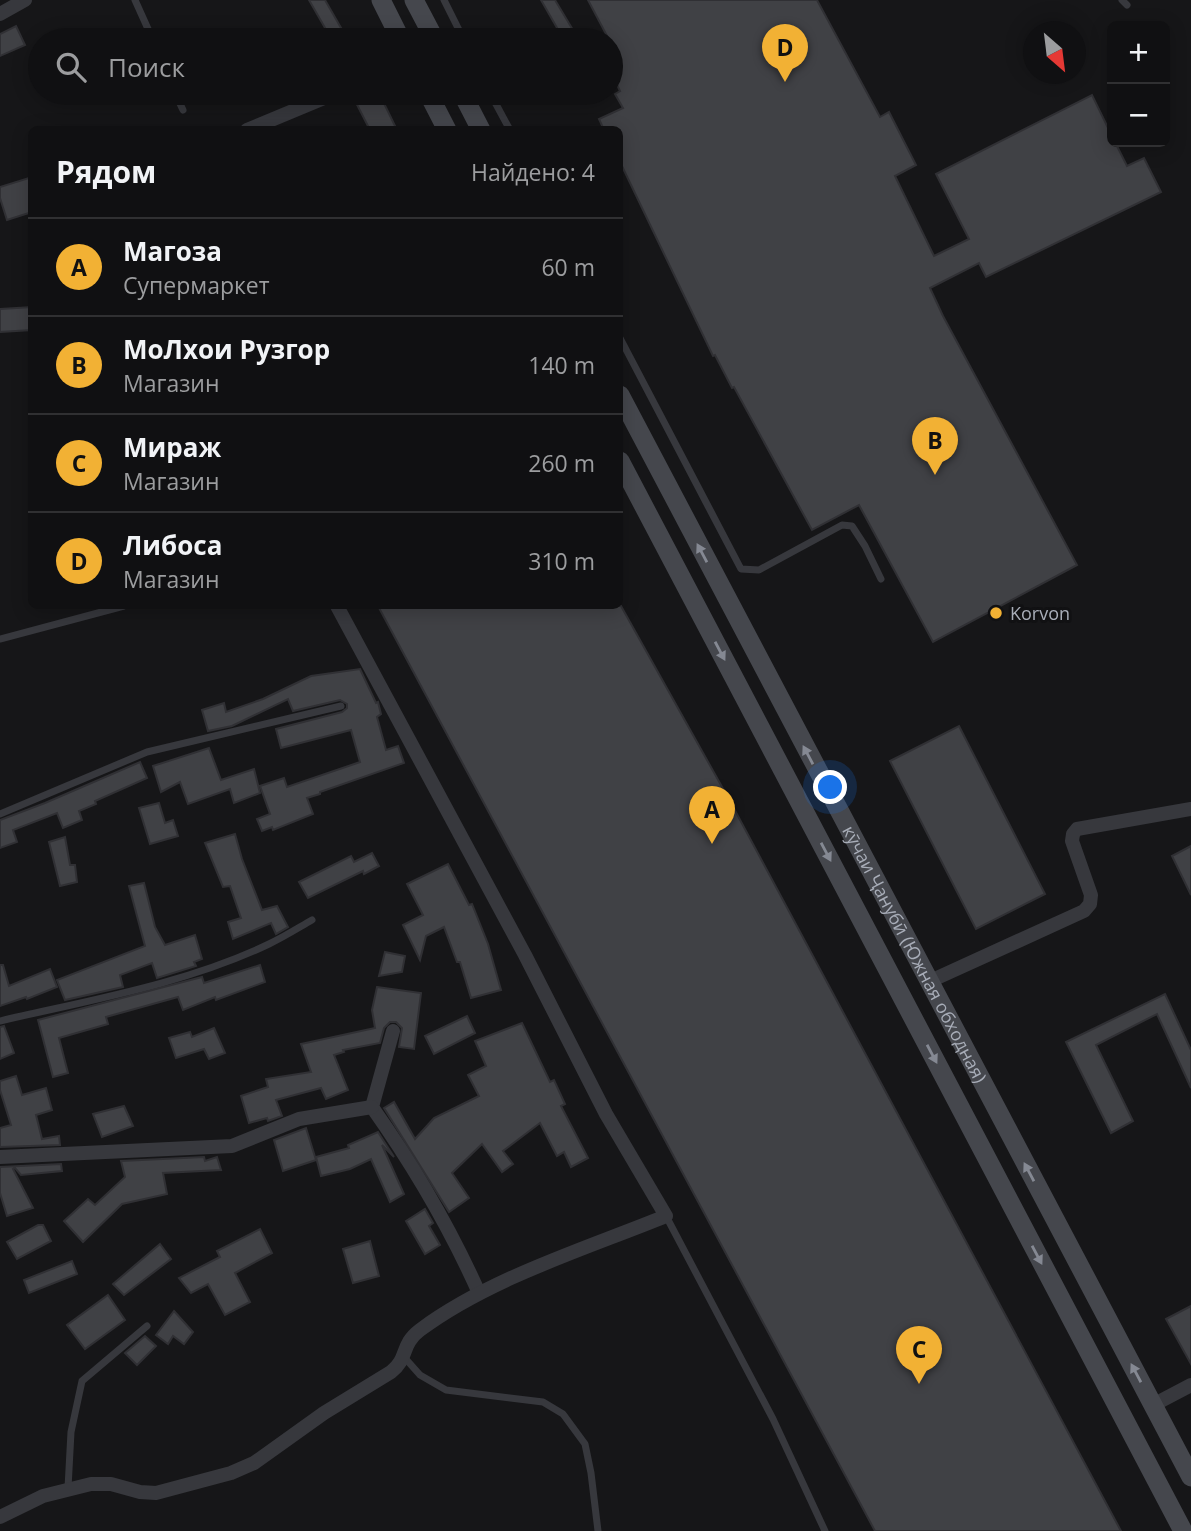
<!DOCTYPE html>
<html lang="ru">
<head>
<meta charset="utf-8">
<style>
	:root { --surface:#101012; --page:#1e1e20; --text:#f1f3f6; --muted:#9c9d9f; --line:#303032; --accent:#f2b134 }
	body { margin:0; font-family:"Open Sans",sans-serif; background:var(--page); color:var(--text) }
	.controls { position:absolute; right:21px; top:21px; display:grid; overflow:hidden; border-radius:10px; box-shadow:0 4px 18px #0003 }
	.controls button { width:63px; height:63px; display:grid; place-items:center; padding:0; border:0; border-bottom:2px solid var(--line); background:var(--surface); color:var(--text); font:35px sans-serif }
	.compass { position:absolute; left:1023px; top:21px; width:63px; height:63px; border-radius:50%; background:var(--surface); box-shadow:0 4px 18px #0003; rotate:152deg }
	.you { position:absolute; left:831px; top:788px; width:24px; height:24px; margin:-18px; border:5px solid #fff; border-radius:50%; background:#1a73e8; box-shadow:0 0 0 10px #1a73e833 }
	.badge { display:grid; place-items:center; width:46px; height:46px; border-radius:50%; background:var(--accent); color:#111; font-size:23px; font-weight:700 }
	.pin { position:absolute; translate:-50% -58px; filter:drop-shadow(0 2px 4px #0008) }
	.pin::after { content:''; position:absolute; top:37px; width:24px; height:21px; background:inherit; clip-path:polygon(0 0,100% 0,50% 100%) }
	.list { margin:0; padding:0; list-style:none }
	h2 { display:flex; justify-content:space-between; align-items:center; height:91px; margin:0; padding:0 28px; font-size:30px }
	h2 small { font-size:23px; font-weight:400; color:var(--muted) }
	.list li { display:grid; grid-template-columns:46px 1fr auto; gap:21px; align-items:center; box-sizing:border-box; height:98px; padding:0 28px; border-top:2px solid var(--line) }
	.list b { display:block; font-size:26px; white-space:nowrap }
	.list p { margin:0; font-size:23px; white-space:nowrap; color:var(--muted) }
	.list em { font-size:23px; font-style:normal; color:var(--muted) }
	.icon { flex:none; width:38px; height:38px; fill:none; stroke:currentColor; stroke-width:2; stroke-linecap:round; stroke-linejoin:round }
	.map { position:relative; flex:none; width:1191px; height:1531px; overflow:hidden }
	.search { position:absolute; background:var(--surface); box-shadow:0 4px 18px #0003; left:28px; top:28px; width:595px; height:77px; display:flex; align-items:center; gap:18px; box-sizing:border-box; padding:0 24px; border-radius:38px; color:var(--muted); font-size:26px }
	.panel { position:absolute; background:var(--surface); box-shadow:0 4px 18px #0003; left:28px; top:126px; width:595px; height:483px; border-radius:10px }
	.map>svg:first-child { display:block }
</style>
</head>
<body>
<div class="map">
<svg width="1191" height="1531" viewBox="0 0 1191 1531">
	<rect width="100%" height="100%" fill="#161618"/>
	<!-- building -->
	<g fill="#404145" stroke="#303034" stroke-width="2">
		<polygon points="309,0 325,0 348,40 332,40"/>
		<polygon points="541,0 555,0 579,40 564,40"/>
		<polygon points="588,0 817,0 880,117 889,112 916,165 895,176 934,256 969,239 936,174 1092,95 1112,136 1112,142 1115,142 1127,166 1144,158 1161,192 986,277 979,263 930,288 943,316 1077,565 933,642 859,505 812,530 734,387 732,388 715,355 713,356 620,162 620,130 604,130 599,119 623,108 615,94 620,91 611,72 611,55 616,53"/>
		<polygon points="16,26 25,45 0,56 0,34"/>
		<polygon points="351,93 379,93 397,130 370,130"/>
		<polygon points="32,177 32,212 7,220 0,198 0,187"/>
		<polygon points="32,307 32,330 0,332 0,309"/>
		<polygon points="378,606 621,606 731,803 1121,1531 875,1531"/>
		<polygon points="360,669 376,703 378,702 381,714 377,717 386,750 398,746 404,763 320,792 320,794 307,798 313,814 273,830 272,827 262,831 257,819 270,814 260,786 284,778 287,787 360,762 351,730 281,748 276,729 342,712 347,708 347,704 340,700 293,711 288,699 232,726 208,731 202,710 224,703 226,712 263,699 311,676"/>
		<polygon points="959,726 1045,894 976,929 890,761"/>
		<polygon points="209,748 221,780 254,769 260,793 234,803 230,789 188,804 180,782 161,792 153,766"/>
		<polygon points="140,762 147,778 95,801 96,804 79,811 82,820 63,828 57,813 13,830 17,842 0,848 0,820 45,803"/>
		<polygon points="159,803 165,823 173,820 178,836 150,844 139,808"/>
		<polygon points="235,834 242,859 262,910 277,906 288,927 276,934 271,923 233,939 228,922 241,918 230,886 223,887 205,843"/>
		<polygon points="65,837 70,865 75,865 77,882 60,886 49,842"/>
		<polygon points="1191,846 1191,895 1172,856"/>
		<polygon points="372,853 379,866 364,874 363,871 308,898 299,882 351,856 354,862"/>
		<polygon points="448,864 469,905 472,904 488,944 501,990 471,998 460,962 457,962 444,927 426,936 420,960 403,925 423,915 407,884"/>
		<polygon points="144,883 155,927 165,945 195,935 202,959 194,962 196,966 157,978 152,963 120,975 123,987 65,1000 57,980 145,946 129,886"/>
		<polygon points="385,952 405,956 402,972 379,976"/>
		<polygon points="0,965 3,965 9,986 50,969 57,987 27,999 26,997 0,1006"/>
		<polygon points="260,965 265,982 216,1000 215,997 183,1010 178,997 106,1017 108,1024 59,1038 68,1073 53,1077 38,1020 202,977 204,983"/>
		<polygon points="377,987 421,993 414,1049 399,1047 402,1028 396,1022 390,1022 384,1028 380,1043 343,1050 344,1052 334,1055 348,1090 326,1099 321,1088 276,1100 282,1116 268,1121 267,1118 249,1123 241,1096 268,1087 266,1079 311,1072 301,1044 375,1028 372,1010"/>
		<polygon points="1165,994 1191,1050 1191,1088 1157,1014 1096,1045 1133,1121 1111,1133 1066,1042"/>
		<polygon points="467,1016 475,1033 434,1054 425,1036"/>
		<polygon points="522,1023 550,1082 554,1080 565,1104 561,1106 588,1158 571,1167 564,1152 557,1156 540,1123 503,1151 513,1164 502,1172 482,1144 452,1173 469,1198 449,1212 384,1108 394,1102 415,1139 434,1118 479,1096 468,1075 486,1066 475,1041"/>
		<polygon points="4,1026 14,1053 0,1059 0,1027"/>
		<polygon points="214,1028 225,1053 209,1059 204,1049 176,1058 169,1038 190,1032 192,1037"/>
		<polygon points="16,1076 22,1095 46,1088 52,1110 36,1115 42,1139 59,1136 60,1145 0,1147 0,1128 11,1125 0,1090 0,1081"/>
		<polygon points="124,1106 133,1126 102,1137 93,1114"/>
		<polygon points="306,1128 316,1160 283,1171 274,1140"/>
		<polygon points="378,1132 394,1157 382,1145 404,1194 390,1202 371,1159 350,1169 321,1176 316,1157 349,1148 348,1145"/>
		<polygon points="204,1157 205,1161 217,1157 221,1170 163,1173 167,1194 122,1204 83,1242 64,1221 88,1199 95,1205 125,1177 121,1161"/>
		<polygon points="61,1164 62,1171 21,1175 15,1168 13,1169 33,1208 7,1216 0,1193 0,1167"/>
		<polygon points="425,1209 433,1223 429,1226 440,1245 425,1254 406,1221"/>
		<polygon points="38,1225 43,1225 51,1241 17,1259 7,1242"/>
		<polygon points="260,1229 272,1253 235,1273 250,1302 225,1315 208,1284 191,1293 179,1278 220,1257 217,1251"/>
		<polygon points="370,1241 379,1276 353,1283 343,1249"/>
		<polygon points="160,1244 171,1259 124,1295 113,1284"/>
		<polygon points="72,1261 77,1274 29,1293 24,1280"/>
		<polygon points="108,1295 125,1320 85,1349 67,1325"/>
		<polygon points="1191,1306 1191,1364 1166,1319"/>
		<polygon points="174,1311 193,1332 184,1344 173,1336 168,1344 156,1335"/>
		<polygon points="145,1336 156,1346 137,1365 125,1353"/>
	</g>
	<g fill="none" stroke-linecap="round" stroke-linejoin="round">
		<!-- service -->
		<g stroke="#37383d" stroke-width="7">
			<polyline points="135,0 153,40"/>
			<polyline points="444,0 464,40"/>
			<polyline points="1122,0 1127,5"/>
			<polyline points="175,93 183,110"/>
			<polyline points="490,93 510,130"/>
			<polyline points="620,338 741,569 759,570 842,525 852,526 865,546 881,579"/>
			<polyline points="0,639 124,606"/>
			<polyline points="0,814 147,752 341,706"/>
			<path d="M0 1021C90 1000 185 984 269 944 284 937 298 928 312 920"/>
			<polyline points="666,1216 773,1419 825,1531"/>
			<polyline points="404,1357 420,1375 446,1390 543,1402 563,1414 585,1444 591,1473 598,1531"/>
			<polyline points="68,1488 71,1432 82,1381 147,1326"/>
		</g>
		<!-- minor -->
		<g stroke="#37383d" stroke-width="14">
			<polyline points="0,14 25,0"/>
			<polyline points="247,130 336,93"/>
			<polyline points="928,982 1084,911 1090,904 1091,895 1072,841 1073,834 1077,829 1191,809"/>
			<path d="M393 1031 372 1107C413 1165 450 1228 479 1293"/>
			<polyline points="0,1157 232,1146 299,1119 372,1107"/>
			<polyline points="1153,1405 1191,1385"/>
			<path d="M0 1517 43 1496 91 1484H111L140 1492 156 1493 231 1473 254 1463 324 1413 391 1372C409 1358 400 1345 420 1330 490 1278 585 1249 666 1216L606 1114 525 955 337 606"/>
		</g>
		<!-- secondary -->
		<g stroke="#45474d" stroke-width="19">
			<polyline points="381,0 401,40"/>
			<polyline points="414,0 435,40"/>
			<polyline points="428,93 447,130"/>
			<polyline points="462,93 481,130"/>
			<path id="s1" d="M620 395 1191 1477"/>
			<polyline points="620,461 1183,1531"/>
		</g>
	</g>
	<!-- one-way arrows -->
	<defs><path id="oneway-solid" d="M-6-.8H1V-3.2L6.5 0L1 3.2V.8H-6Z" transform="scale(1.75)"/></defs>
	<g fill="#858993">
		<use href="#oneway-solid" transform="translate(702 553) rotate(-118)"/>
		<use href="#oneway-solid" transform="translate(720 651) rotate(62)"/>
		<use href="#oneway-solid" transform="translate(808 755) rotate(-118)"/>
		<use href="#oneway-solid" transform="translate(826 852) rotate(62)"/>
		<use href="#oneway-solid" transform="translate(932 1054) rotate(62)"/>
		<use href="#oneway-solid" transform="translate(1029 1172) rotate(-118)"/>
		<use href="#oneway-solid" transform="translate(1037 1255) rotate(62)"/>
		<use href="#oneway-solid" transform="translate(1136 1373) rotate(-118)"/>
	</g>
	<!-- markers -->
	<circle fill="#f2b134" stroke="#111113" stroke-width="2.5" cx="996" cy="613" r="7"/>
	<g text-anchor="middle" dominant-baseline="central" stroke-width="6" stroke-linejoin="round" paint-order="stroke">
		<!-- poi labels -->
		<g font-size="18" fill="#a8adb8" stroke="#111113" text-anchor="start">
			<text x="1010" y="613">Korvon</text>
		</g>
		<!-- street labels -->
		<g font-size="18" fill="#a8adb8" stroke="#111113">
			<text stroke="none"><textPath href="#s1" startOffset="632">кӯчаи Ҷанубӣ (Южная обходная)</textPath></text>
		</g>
	</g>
</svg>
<div class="controls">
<button>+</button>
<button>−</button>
</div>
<svg class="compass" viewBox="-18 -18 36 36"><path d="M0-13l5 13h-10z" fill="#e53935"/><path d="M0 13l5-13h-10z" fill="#9c9d9f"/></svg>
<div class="you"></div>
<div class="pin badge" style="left:712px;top:844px">A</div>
<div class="pin badge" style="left:935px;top:475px">B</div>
<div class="pin badge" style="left:919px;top:1384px">C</div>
<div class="pin badge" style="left:785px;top:82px">D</div>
<div class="search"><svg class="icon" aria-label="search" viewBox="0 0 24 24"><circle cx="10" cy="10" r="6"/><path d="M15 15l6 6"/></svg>Поиск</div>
<section class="panel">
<h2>Рядом<small>Найдено: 4</small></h2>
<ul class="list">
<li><span class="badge">A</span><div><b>Магоза</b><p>Супермаркет</p></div><em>60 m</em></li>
<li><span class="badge">B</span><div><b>МоЛхои Рузгор</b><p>Магазин</p></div><em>140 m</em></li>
<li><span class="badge">C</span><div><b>Мираж</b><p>Магазин</p></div><em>260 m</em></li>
<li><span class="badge">D</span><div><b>Либоса</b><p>Магазин</p></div><em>310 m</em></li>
</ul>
</section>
</div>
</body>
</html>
